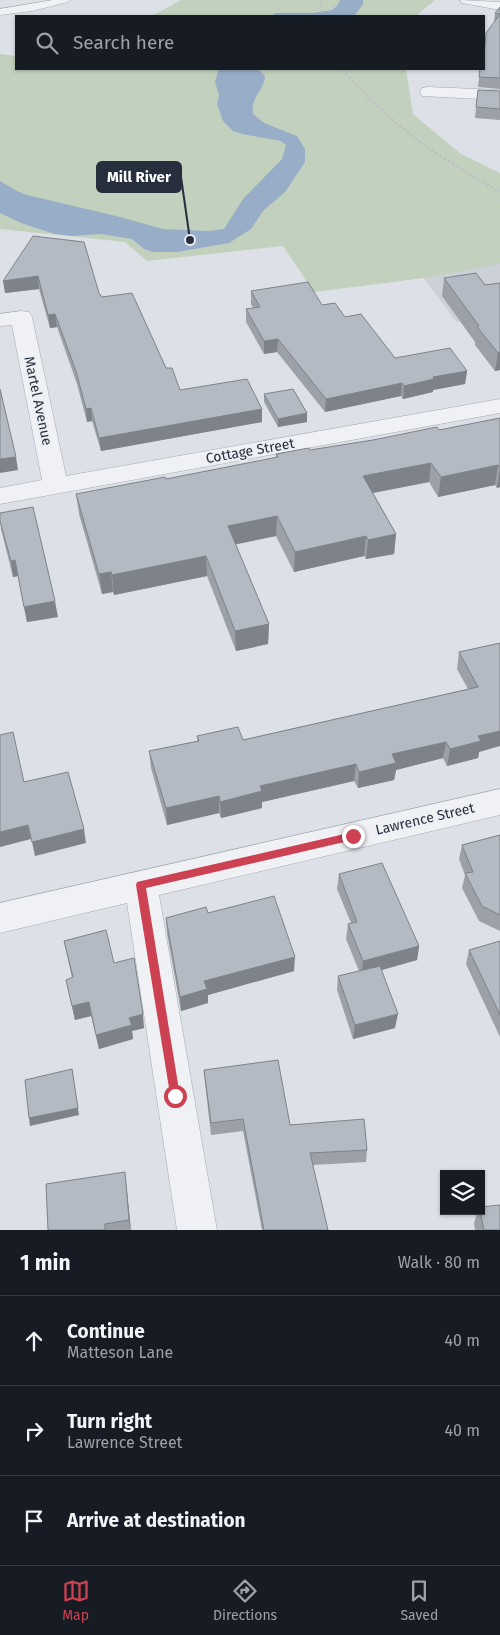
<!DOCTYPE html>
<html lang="en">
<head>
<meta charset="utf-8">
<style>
	:root { --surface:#171b24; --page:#20242c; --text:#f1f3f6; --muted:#9ea1a6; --line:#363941; --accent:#cc4252 }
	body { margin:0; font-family:"Fira Sans",sans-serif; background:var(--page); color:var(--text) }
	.controls { position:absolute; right:15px; bottom:15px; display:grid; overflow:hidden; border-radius:0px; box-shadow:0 1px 4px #0004 }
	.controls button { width:45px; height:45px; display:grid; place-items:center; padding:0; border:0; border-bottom:1px solid var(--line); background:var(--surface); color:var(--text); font:25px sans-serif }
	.stop { position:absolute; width:15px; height:15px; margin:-11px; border:4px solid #cc4252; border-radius:50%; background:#fff }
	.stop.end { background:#cc4252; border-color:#fff; box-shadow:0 1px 5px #0008 }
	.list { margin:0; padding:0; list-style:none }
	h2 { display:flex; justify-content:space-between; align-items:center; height:65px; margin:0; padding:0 20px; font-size:21px }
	h2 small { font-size:16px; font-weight:400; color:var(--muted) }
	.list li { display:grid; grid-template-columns:32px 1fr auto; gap:15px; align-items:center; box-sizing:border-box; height:90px; padding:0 20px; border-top:1px solid var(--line) }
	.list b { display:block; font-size:19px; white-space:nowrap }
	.list p { margin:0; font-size:16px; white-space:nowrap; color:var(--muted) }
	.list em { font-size:16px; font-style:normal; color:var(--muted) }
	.icon { flex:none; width:28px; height:28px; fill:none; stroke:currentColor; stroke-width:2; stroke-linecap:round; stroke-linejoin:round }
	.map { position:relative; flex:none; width:500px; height:1230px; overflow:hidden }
	.search { position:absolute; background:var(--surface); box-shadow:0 1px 4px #0004; left:15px; right:15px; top:15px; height:55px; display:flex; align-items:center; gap:12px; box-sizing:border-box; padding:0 18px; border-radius:0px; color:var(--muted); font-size:19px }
	.sheet { height:335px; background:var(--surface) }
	nav { display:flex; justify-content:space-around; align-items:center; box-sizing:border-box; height:70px; border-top:1px solid var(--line); background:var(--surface); font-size:14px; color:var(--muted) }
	nav a { display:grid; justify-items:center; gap:2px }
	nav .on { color:var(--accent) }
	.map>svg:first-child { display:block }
</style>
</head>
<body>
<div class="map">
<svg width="500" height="1230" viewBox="0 0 500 1230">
	<rect width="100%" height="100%" fill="#dde1e7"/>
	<!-- built -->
	<polygon fill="#cbd0d9" points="500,263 500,315 456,322 424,278"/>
	<!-- green -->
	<g fill="#c2d1be">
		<polygon points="181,0 435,0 416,16 152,16"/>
		<polygon points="0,54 16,56 16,69 406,69 413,114 461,154 500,173 500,264 424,278 314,292 283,246 147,261 125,242 0,229"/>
	</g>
	<!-- water -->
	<g fill="#98adc7">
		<polygon points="340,0 363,0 363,4 354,16 271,16 276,13 313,13 332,10 337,6"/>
		<path d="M219 69H258L265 76C264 91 250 98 253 114L264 123 297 136 305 149V162L286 191 263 211 251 229 229 243 177 252H153L144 249 132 239 101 234 72 236 55 234 21 223 0 213V181L17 191 27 195 116 216 163 229 209 231 224 229 243 199 282 159 286 145 281 141 242 134 233 131 223 121 217 104 219 95 215 82Z"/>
	</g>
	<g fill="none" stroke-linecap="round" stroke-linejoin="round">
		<defs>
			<polygon id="service" points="53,0 70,0 68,2 32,11 0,15 0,9"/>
			<g id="minor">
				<polygon points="460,0 500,2 500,10 462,3"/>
				<polygon points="428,87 500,90 500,100 422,96 420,92 422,88"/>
				<polygon points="21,311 29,312 32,317 66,476 500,399 500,413 0,504 0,488 42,480 12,325 0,326 0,314"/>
				<polygon points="500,789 500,815 159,895 217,1230 177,1230 127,903 0,933 0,903"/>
			</g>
		</defs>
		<!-- service casing -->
		<use href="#service" stroke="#a3a8b1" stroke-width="1"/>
		<!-- minor casing -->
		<use href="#minor" stroke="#a3a8b1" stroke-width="1"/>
		<!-- path -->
		<g stroke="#bcbec5" stroke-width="2" stroke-dasharray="2.5 2.5" stroke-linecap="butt">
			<polyline points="320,0 323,16"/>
			<path d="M343 69C385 122 441 159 500 192"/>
		</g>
		<!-- service -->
		<use href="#service" fill="#f0f1f5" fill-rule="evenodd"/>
		<!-- minor -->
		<use href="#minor" fill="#f0f1f5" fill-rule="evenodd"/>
	</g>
	<!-- wall -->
	<g fill="#9ba0a9">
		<polygon points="500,7 500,89 478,87 480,69 484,69 494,22 495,13"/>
		<polygon points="478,90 500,91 500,120 475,118"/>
		<polygon points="33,236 99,293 166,368 180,390 262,409 262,422 101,451 92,421 87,422 77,384 57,327 50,328 39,289 5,293"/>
		<polygon points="444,278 485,285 500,283 500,370 495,371 475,345 475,342 442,296"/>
		<polygon points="251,291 322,305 345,317 395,358 467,371 465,384 433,390 433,392 403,399 401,396 325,412 277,352 264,354 246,322 246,309 253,308 251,304"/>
		<polygon points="264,394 307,422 278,427 264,402"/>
		<polygon points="500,418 500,487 497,488 495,485 438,497 429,482 373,493 396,534 394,554 366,559 364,556 294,572 276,536 235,544 269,624 268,644 236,651 207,576 114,595 113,592 102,594 79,514 76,494 166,479 276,458 276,454 310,450 439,430"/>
		<polygon points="0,513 58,617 27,622 18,576 13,577 1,529"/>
		<polygon points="500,643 478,758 447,766 443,758 396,770 394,780 358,788 354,781 262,802 262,808 221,818 219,813 167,825 151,768 149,751 197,741 197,736 243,740 468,689 457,669 459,652"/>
		<polygon points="500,835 500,931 479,921 462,888 465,875 459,859 462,845"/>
		<polygon points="339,874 419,946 417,960 381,970 395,1028 353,1039 337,990 338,976 359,971 346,939 348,924 351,923 337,889"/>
		<polygon points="208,913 294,971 208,995 208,1003 181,1011 167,933 166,918"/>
		<polygon points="64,941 114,963 144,1028 132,1031 133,1039 99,1049 91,1016 75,1020 66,980 72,978"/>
		<polygon points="500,941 500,1037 466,964 469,950"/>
		<polygon points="204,1070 290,1125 367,1150 366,1162 313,1165 328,1230 262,1230 243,1131 211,1135 205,1083"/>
		<polygon points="126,1182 131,1230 48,1230"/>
		<polygon points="478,1211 481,1211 500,1230 475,1230 474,1223"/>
	</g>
	<!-- shaded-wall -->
	<g fill="#7e8289">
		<polygon points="38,276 39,289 5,293 3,281"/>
		<polygon points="55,314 57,327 50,328 48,315"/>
		<polygon points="278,339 277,352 264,354 264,341"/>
		<polygon points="500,352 500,370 495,371 498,353"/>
		<polygon points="467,371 465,384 433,390 433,392 403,399 404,386 433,377"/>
		<polygon points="402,383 401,396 325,412 326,399"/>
		<polygon points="91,408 92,421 87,422 86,409"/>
		<polygon points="262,409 262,422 101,451 99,438"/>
		<polygon points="307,413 307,422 278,427 278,419"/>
		<polygon points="16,457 18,470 0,473 0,459"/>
		<polygon points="431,463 429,482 362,495 363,476"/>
		<polygon points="498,465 495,485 438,497 441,477"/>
		<polygon points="500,468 500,487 497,488"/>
		<polygon points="277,516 276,536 228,546 228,526"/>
		<polygon points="396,534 394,554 366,559 368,540"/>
		<polygon points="366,536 364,556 294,572 295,552"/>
		<polygon points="206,556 207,576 114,595 112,575"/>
		<polygon points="15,560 18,576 13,577 11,561"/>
		<polygon points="111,572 113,592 102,594 99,574"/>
		<polygon points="55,601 58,617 27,622 24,607"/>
		<polygon points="269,624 268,644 236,651 235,631"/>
		<polygon points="500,731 500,746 479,752 478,758 447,766 450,749 478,736"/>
		<polygon points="446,742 443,758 396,770 394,780 358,788 359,772 392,754"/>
		<polygon points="356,764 354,781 262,802 262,808 221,818 220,802 260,786"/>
		<polygon points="219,796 219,813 167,825 166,808"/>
		<polygon points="28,825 31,839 0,847 0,832"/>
		<polygon points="84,829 86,843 35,856 32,842"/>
		<polygon points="419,946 417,960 361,976 363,961"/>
		<polygon points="295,957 294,971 208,995 208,1003 181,1011 180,997 204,981"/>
		<polygon points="89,1002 91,1016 75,1020 72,1006"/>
		<polygon points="143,1014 144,1028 132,1031 133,1039 99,1049 96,1035 129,1018"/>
		<polygon points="398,1014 395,1028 353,1039 355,1025"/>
		<polygon points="72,1069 79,1115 30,1126 29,1118"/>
		<polygon points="125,1172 126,1182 131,1230 129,1220"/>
	</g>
	<!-- building -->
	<g fill="#b4bac4" stroke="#7e8289">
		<polygon points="500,7 500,78 479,77 480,69 484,69 484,55 486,33 500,14 495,13"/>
		<polygon points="478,90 500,91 500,109 476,107"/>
		<polygon points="33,236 84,242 99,293 102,297 132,293 166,368 172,368 180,390 247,379 262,409 99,438 91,408 86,409 76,371 55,314 48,315 38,276 3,281"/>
		<polygon points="476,273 485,285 500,283 500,352 498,353 477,327 479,326 444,278"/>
		<polygon points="308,282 322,305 335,303 345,317 361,314 395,358 450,348 467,371 433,377 434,379 404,386 402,383 326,399 278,339 264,341 246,309 260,307 251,291"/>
		<polygon points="0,389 16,457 0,459"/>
		<polygon points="293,389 307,413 278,419 264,394"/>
		<polygon points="500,418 500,468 498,465 441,477 431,463 363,476 396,534 368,540 366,536 295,552 277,516 228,526 269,624 235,631 206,556 112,575 111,572 99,574 76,494 165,477 166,479 278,457 276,454 309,448 310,450 373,440 437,427 439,430"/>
		<polygon points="33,507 55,601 24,607 15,560 11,561 0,521 0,513"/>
		<polygon points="500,643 500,731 478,736 481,741 450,749 446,742 392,754 396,763 359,772 356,764 260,786 262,791 220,802 219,796 166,808 149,751 199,741 197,736 238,727 243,740 478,687 459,652"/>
		<polygon points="13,732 24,782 68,772 84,829 32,842 28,825 0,832 0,735"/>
		<polygon points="500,835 500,915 482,906 465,873 473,872 462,845"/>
		<polygon points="382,863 419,946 363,961 348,924 357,922 339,874"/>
		<polygon points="274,896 295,957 204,981 207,989 180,997 166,918 206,907 208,913"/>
		<polygon points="106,930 114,963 134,958 143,1014 129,1018 132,1025 96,1035 89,1002 72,1006 66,980 73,977 64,941"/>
		<polygon points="500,941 500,1015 469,950"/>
		<polygon points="380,966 398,1014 355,1025 338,976"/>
		<polygon points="278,1060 290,1125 364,1119 367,1150 310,1153 328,1230 264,1230 243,1119 211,1123 204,1070"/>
		<polygon points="72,1069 78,1108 29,1118 25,1080"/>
		<polygon points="125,1172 129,1220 105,1224 105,1230 48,1230 46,1184"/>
		<polygon points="500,1205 500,1230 484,1230 480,1211 481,1211 481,1207"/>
	</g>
	<!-- route -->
	<polygon fill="#cc4252" points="353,832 358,836 353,840 146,888 180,1096 179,1100 175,1101 171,1100 136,885 137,882"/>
	<g text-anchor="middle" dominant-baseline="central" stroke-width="4" stroke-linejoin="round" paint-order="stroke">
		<!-- street labels -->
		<g font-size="14" fill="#272e3d" stroke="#ecf0f5">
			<text transform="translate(38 401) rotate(78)">Martel Avenue</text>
			<text transform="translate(250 451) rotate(-10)">Cottage Street</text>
			<text transform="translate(425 819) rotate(-13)">Lawrence Street</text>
		</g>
	</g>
	<!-- callouts -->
	<path fill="none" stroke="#272e3d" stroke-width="2" d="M190 240L181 177"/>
	<circle fill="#272e3d" stroke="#ecf0f5" stroke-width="2" cx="190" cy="240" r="5"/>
	<rect fill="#272e3d" stroke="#272e3d" stroke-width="2" x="97" y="162" width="84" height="30" rx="5"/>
	<g font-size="15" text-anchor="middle" font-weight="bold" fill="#fff">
		<text x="139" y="182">Mill River</text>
	</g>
</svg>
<div class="controls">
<button><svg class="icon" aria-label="layers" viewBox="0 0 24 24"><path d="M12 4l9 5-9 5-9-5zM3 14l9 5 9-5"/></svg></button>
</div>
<div class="stop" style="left:175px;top:1096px"></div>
<div class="stop end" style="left:353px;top:836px"></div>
<div class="search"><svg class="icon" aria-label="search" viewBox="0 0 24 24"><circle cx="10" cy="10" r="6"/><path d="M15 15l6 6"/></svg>Search here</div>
</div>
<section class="sheet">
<h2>1 min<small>Walk · 80 m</small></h2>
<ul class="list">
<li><svg class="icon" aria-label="ahead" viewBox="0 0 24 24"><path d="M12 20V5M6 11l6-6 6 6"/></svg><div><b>Continue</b><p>Matteson Lane</p></div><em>40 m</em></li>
<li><svg class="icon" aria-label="right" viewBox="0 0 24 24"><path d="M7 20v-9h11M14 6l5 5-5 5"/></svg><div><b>Turn right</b><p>Lawrence Street</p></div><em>40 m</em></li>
<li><svg class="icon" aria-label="arrive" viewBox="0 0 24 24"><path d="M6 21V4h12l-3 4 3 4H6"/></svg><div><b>Arrive at destination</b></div></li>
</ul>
</section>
<nav>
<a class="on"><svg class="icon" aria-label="map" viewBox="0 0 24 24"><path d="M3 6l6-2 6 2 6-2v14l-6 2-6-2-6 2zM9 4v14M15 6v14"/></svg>Map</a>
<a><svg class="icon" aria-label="directions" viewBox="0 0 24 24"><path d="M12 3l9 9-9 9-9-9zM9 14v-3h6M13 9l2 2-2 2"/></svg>Directions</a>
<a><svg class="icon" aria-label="saved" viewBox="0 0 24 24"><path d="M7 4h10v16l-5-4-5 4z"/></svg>Saved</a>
</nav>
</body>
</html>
